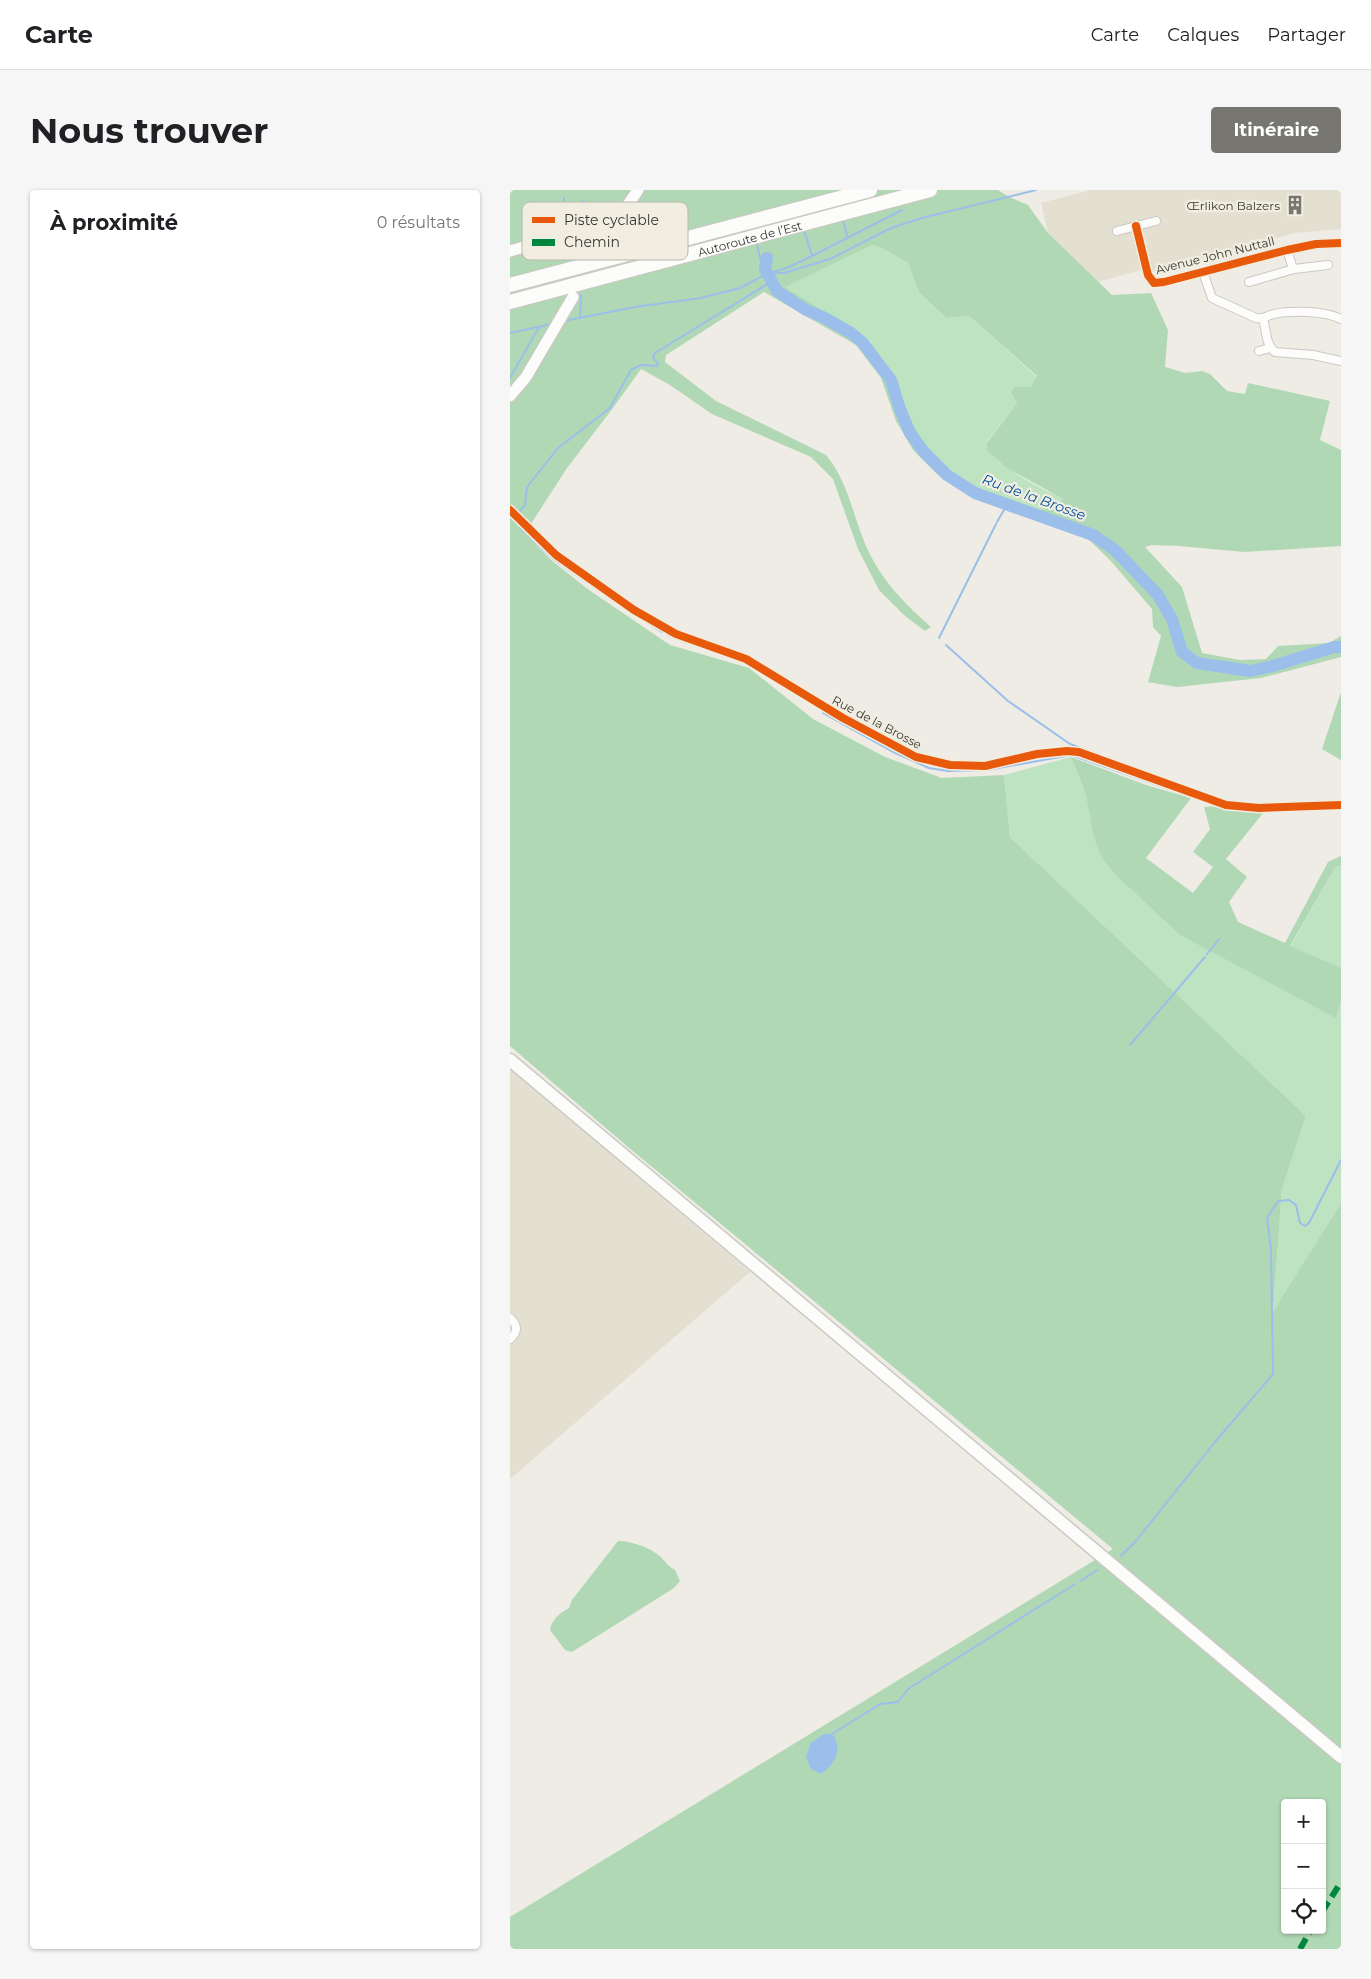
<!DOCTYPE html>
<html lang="fr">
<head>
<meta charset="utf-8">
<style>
	:root { --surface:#fff; --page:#f6f6f6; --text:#202124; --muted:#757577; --line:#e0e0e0; --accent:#777670 }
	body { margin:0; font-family:Montserrat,sans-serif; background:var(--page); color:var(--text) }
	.controls { position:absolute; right:15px; bottom:15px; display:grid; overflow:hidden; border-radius:5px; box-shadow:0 1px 4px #0004 }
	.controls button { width:45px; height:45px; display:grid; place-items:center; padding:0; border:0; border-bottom:1px solid var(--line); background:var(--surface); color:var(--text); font:25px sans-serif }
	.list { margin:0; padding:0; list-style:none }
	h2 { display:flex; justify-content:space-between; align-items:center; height:65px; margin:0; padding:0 20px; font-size:21px }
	h2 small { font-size:16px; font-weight:400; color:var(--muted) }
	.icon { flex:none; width:28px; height:28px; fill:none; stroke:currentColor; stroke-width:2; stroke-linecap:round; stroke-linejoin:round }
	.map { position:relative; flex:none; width:831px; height:1759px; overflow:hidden; border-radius:5px }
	header { display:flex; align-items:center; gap:30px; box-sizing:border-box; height:70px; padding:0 25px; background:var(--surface); border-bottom:1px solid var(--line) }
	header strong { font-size:24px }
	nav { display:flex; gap:28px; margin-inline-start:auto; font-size:18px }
	.intro { display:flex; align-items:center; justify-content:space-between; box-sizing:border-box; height:120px; padding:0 30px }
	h1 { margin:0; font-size:35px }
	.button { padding:12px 22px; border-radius:5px; background:var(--accent); color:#fff; font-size:18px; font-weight:700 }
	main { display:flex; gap:30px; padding:0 30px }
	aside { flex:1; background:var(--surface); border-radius:5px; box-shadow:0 1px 4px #0004 }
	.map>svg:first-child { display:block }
</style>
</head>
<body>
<header>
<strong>Carte</strong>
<nav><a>Carte</a><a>Calques</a><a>Partager</a></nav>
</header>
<div class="intro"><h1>Nous trouver</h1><a class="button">Itinéraire</a></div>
<main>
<aside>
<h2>À proximité<small>0 résultats</small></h2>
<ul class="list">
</ul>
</aside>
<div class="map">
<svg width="831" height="1759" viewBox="0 0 831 1759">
	<rect width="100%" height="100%" fill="#eeece4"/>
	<!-- built -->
	<g fill="#e4e0d1">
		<polygon points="580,0 831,0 831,39 785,43 643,82 641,77 588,92 538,43 531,13"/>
		<polygon points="0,879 240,1082 0,1289"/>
	</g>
	<!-- green -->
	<g fill="#bee3c1">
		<path d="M362 55 370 57 398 73 409 102 436 128 459 126 527 187 521 197 501 202 507 213 476 253 477 261C500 282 525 296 554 309L548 315 529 320 468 300 439 282 415 254 402 232 384 185 355 147 274 97Z"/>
		<path d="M561 567C565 577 570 588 574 600 585 637 577 655 607 686L826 827 831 811V1013L763 1124 772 999 796 926 500 647 494 585Z"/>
		<polygon points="826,676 831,676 831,778 780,757"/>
	</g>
	<!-- forest -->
	<g fill="#b0d8b5" fill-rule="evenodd">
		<path d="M0 0H488L499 7 518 15 538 43 602 105 641 103 658 140 655 177 675 183 692 181 700 184 717 201 735 204 738 193 820 211 810 250 831 260V356L734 362 669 356 642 355 635 357 672 397 692 463 730 470 756 469 768 456 819 453 831 446V467L751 488 667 497 638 492 651 446 643 437 642 419 599 369 578 349 550 338 500 322 455 302 428 285 403 260 386 231 371 188 346 155 254 102 156 165 155 172 206 211 316 265C338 291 343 326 356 356 371 390 394 413 421 437L415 441 395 426 369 400 348 359 323 289 301 267 202 224 160 195 131 179 103 218 57 278 15 343 41 370 79 400 160 455 239 478 303 529 375 567 432 588 494 585 500 647 796 926 772 999 763 1122 831 1013V1759H0V1727L603 1359 118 957 0 856ZM362 55 370 57 398 73 409 102 436 128 459 126 527 186 521 197H504L501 202 507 213 476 254 477 261 497 278 553 309 548 315 529 320 468 300 439 282 415 254 402 232 384 185 355 147 275 97ZM775 1613H812V1740H775Z"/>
		<polygon points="831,502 831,570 812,559"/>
		<path d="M561 567 636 595 681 608 636 668 683 703 703 677 683 662 700 639 694 617 762 612 716 669 737 687 719 712 728 732 775 753 818 672 831 666V676H826L780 756 831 778V811L826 828 670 745 607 686C577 655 585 637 574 600 570 588 565 577 561 567Z"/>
		<path d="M108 1351C119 1351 139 1357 147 1364 154 1369 157 1376 165 1380L170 1391 164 1398 62 1462 55 1460 40 1440C42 1429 50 1423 59 1418L62 1410Z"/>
	</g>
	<!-- water -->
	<path fill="#9bbfea" d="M314 1544H322C334 1558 324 1575 311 1584L301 1579 296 1567 301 1553Z"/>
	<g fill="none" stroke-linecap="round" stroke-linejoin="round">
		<!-- stream -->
		<g stroke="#9bbfea" stroke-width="2">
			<polyline points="54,8 54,16 58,20 74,11"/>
			<polyline points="333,31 338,48"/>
			<polyline points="294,41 302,65"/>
			<polyline points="247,54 251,72 256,73"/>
			<polyline points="265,83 274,83 320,69 381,38 412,28 526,0"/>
			<polyline points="70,127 71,105"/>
			<polyline points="54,131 125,117 191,108 230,98 256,84 277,78 302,66 392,20"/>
			<polyline points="0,143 42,134"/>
			<polyline points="0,188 29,137"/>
			<polyline points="10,321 15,315 17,297 48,258 100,218 121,180 131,175 147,176 148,173 143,168 145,163 261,92"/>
			<polyline points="0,326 5,332"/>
			<polyline points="487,332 498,313"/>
			<polyline points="10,337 43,369 120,422"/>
			<polyline points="124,424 152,442"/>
			<polyline points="158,445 177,453"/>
			<polyline points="429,448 486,334"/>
			<polyline points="436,455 498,511 560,554 590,565"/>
			<polyline points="313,523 383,562 419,578 438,581 477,580 556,566"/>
			<polyline points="561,565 676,605"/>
			<polyline points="697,764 709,749"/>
			<polyline points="620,855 695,767"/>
			<polyline points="611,1366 625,1352 705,1252 763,1184 761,1059 757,1028 768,1011 779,1010 786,1015 790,1033 795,1036 799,1033 831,970"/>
			<polyline points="571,1391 587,1380"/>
			<polyline points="322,1544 370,1514 388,1512 398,1499 565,1394"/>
		</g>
		<!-- river -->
		<polyline stroke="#9bbfea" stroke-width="12" points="257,68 255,79 267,101 296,120 313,127 341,143 353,153 381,190 390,219 400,243 414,262 437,285 465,303 583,345 605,360 648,405 662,429 672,462 687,473 740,481 763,476 824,457 831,457"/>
		<defs>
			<g id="street">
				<polyline points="626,36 638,85 644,93 654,92 777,60 806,54 831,53"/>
				<polyline points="607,41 646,31"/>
				<polyline points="777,60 783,79"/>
				<path d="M693 82 702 108 746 128C754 130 757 125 764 124 781 120 816 121 831 129"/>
				<polyline points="739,92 784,79 818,75"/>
				<path d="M753 129C757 141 755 154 765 162L803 165 831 171"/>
				<polyline points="749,161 760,158"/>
				<polyline points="0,320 46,365 124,420 166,444 236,469 333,528 406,567 440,575 475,576 527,564 557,561 569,562 716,615 749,618 831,615"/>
				<path d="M0 1128C8 1135 8 1142 0 1149"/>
			</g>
			<g id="secondary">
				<polyline points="92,57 101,40 128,0"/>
				<polyline points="0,61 84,37 101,40"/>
				<polyline points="0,206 16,187 63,107"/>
			</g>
			<polyline id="primary" points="0,870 831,1567"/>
			<g id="highway">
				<polyline points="0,95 360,0"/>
				<path id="s1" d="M0 112 420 0"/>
			</g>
		</defs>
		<!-- street casing -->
		<use href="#street" stroke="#cbc9c3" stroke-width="10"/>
		<!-- secondary casing -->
		<use href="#secondary" stroke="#cbc9c3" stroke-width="14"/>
		<!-- primary casing -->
		<use href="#primary" stroke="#cbc9c3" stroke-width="15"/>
		<!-- highway casing -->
		<use href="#highway" stroke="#cbc9c3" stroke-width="16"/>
		<!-- street -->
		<use href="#street" stroke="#fcfcfb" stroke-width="8"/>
		<!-- secondary -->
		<use href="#secondary" stroke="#fcfcfb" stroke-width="11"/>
		<!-- primary -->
		<use href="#primary" stroke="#fcfcfb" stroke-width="12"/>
		<!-- highway -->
		<use href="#highway" stroke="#fcfcfb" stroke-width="14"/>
		<!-- quiet -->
		<g stroke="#00873e" stroke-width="6" stroke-dasharray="12 6" stroke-linecap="butt">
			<polyline points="812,1722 831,1692"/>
			<polyline points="790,1759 801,1740"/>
		</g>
		<defs>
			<g id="cycleway">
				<polyline points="626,36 638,85 644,93 654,92 777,60 806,54 831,53"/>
				<polyline points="0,320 46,365 124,420 166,444 236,469 333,528 406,567 440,575 475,576 527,564 557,561 569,562 716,615 749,618 831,615"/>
			</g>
		</defs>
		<!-- cycleway casing -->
		<use href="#cycleway" stroke="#f1eee1" stroke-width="11"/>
		<!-- cycleway -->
		<use href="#cycleway" stroke="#e8590c" stroke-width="8"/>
	</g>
	<!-- icons -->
	<defs>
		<symbol id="building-bare" viewBox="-9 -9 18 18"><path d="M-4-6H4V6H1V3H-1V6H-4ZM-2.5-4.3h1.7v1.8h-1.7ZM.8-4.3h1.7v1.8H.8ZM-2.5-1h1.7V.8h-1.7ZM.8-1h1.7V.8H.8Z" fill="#777670" stroke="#f1eee1" stroke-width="2.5" paint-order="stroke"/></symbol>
	</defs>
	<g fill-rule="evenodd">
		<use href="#building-bare" x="771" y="1" width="28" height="28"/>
	</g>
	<g text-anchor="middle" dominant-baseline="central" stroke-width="4.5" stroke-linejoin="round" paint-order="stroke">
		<!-- poi labels -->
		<g font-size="12" fill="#373631" stroke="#f1eee1" text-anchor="end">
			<text x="770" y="15">Œrlikon Balzers</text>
		</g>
		<!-- street labels -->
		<g font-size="12" fill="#373631" stroke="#f1eee1">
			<text stroke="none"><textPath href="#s1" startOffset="248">Autoroute de l’Est</textPath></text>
			<text transform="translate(705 65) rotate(-14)">Avenue John Nuttall</text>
			<text transform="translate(367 532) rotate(28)">Rue de la Brosse</text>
		</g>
		<!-- water labels -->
		<g font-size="14" font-style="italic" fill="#01519d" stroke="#f1eee1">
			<text transform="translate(524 307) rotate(20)">Ru de la Brosse</text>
		</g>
	</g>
	<!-- legend -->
	<rect x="12" y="12" width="166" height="58" rx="8" fill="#f1eee1" stroke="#b9b7ac" stroke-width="1"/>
	<rect x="22" y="27" width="23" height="6" fill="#e8590c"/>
	<rect x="22" y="49" width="23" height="7" fill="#00873e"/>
	<g font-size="14" fill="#373631">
		<text x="54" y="35">Piste cyclable</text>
		<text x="54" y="57">Chemin</text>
	</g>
</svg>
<div class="controls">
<button>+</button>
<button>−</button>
<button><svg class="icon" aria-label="locate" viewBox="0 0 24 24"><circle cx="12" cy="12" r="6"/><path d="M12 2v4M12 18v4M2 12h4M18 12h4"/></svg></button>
</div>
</div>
</main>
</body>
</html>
